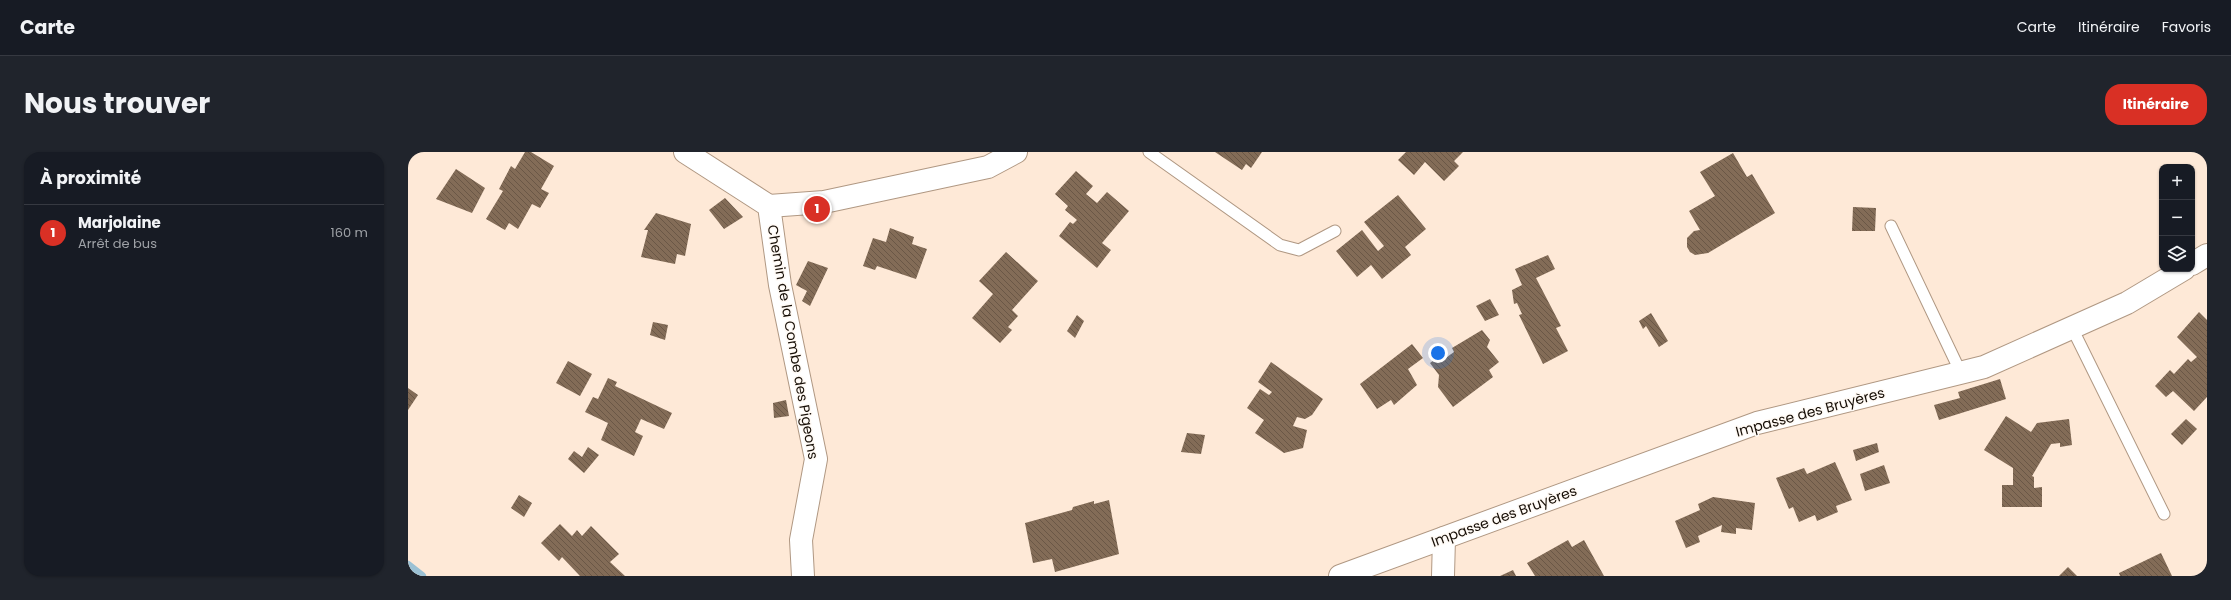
<!DOCTYPE html>
<html lang="fr">
<head>
<meta charset="utf-8">
<style>
	:root { --surface:#171b24; --page:#20242c; --text:#f1f3f6; --muted:#9ea1a6; --line:#363941; --accent:#d93025 }
	body { margin:0; font-family:Poppins,sans-serif; background:var(--page); color:var(--text) }
	.controls { position:absolute; right:12px; top:12px; display:grid; overflow:hidden; border-radius:8px; box-shadow:0 1px 3px #0004 }
	.controls button { width:36px; height:36px; display:grid; place-items:center; padding:0; border:0; border-bottom:1px solid var(--line); background:var(--surface); color:var(--text); font:20px sans-serif }
	.you { position:absolute; left:1030px; top:201px; width:14px; height:14px; margin:-10px; border:3px solid #fff; border-radius:50%; background:#1a73e8; box-shadow:0 0 0 6px #1a73e833 }
	.badge { display:grid; place-items:center; width:26px; height:26px; border-radius:50%; background:var(--accent); color:#fff; font-size:13px; font-weight:700 }
	.pin { position:absolute; translate:-50% -50%; border:2px solid #fff; box-shadow:0 1px 4px #0006 }
	.list { margin:0; padding:0; list-style:none }
	h2 { display:flex; justify-content:space-between; align-items:center; height:52px; margin:0; padding:0 16px; font-size:17px }
	h2 small { font-size:13px; font-weight:400; color:var(--muted) }
	.list li { display:grid; grid-template-columns:26px 1fr auto; gap:12px; align-items:center; box-sizing:border-box; height:56px; padding:0 16px; border-top:1px solid var(--line) }
	.list b { display:block; font-size:15px; white-space:nowrap }
	.list p { margin:0; font-size:13px; white-space:nowrap; color:var(--muted) }
	.list em { font-size:13px; font-style:normal; color:var(--muted) }
	.icon { flex:none; width:22px; height:22px; fill:none; stroke:currentColor; stroke-width:2; stroke-linecap:round; stroke-linejoin:round }
	.map { position:relative; flex:none; width:1799px; height:424px; overflow:hidden; border-radius:16px }
	header { display:flex; align-items:center; gap:24px; box-sizing:border-box; height:56px; padding:0 20px; background:var(--surface); border-bottom:1px solid var(--line) }
	header strong { font-size:19px }
	nav { display:flex; gap:22px; margin-inline-start:auto; font-size:14px }
	.intro { display:flex; align-items:center; justify-content:space-between; box-sizing:border-box; height:96px; padding:0 24px }
	h1 { margin:0; font-size:28px }
	.button { padding:10px 18px; border-radius:16px; background:var(--accent); color:#fff; font-size:14px; font-weight:700 }
	main { display:flex; gap:24px; padding:0 24px }
	aside { flex:1; background:var(--surface); border-radius:16px; box-shadow:0 1px 3px #0004 }
	.map>svg:first-child { display:block }
</style>
</head>
<body>
<header>
<strong>Carte</strong>
<nav><a>Carte</a><a>Itinéraire</a><a>Favoris</a></nav>
</header>
<div class="intro"><h1>Nous trouver</h1><a class="button">Itinéraire</a></div>
<main>
<aside>
<h2>À proximité<small></small></h2>
<ul class="list">
<li><span class="badge">1</span><div><b>Marjolaine</b><p>Arrêt de bus</p></div><em>160 m</em></li>
</ul>
</aside>
<div class="map">
<svg width="1799" height="424" viewBox="0 0 1799 424">
	<defs>
		<pattern id="building-back-hatch" width="6" height="6" patternUnits="userSpaceOnUse"><rect width="6" height="6" fill="#836c57"/><path d="M-1 5l2 2M0 0l6 6M5-1l2 2" fill="none" stroke="#6a5746"/></pattern>
	</defs>
	<rect width="100%" height="100%" fill="#fee9d7"/>
	<g fill="none" stroke-linecap="round" stroke-linejoin="round">
		<!-- stream -->
		<polyline stroke="#9bc1d4" stroke-width="8" points="0,413 14,424"/>
	</g>
	<!-- building -->
	<g fill="url(#building-back-hatch)">
		<polygon points="117,0 123,0 146,14 133,37 141,41 132,56 124,52 110,77 101,71 97,78 78,67 95,39 91,37 103,14 107,17"/>
		<polygon points="807,0 854,0 843,16 838,12 834,18"/>
		<polygon points="998,0 1055,0 1046,9 1051,14 1036,29 1017,10 1006,23 990,8"/>
		<polygon points="1325,1 1339,25 1344,22 1367,61 1300,101 1287,103 1282,100 1279,95 1279,86 1286,79 1292,78 1281,59 1307,44 1292,20"/>
		<polygon points="48,17 77,36 64,61 28,47"/>
		<polygon points="668,19 685,34 678,42 689,51 699,40 721,59 694,91 703,98 689,116 651,84 662,70 665,72 669,68 657,58 660,54 647,42"/>
		<polygon points="990,43 1018,77 997,95 1003,103 974,127 963,113 949,125 928,99 954,78 970,99 976,94 956,70"/>
		<polygon points="317,46 335,65 316,77 301,58"/>
		<polygon points="1445,55 1468,56 1467,79 1444,79"/>
		<polygon points="248,61 283,72 277,104 269,102 267,112 233,105 240,78 236,78"/>
		<polygon points="482,76 506,85 504,92 519,97 508,127 469,114 467,118 455,114 465,86 478,90"/>
		<polygon points="598,100 630,129 604,158 610,164 600,175 604,178 592,191 564,166 585,142 571,129"/>
		<polygon points="1140,103 1147,117 1128,126 1153,174 1148,176 1160,199 1135,212 1111,163 1114,162 1109,151 1106,152 1104,138 1114,133 1107,117"/>
		<polygon points="400,109 420,116 402,154 394,149 399,139 388,133"/>
		<polygon points="1082,147 1091,163 1077,169 1068,154"/>
		<polygon points="1791,160 1799,168 1799,245 1786,259 1765,239 1758,245 1747,234 1762,218 1766,222 1780,207 1783,210 1789,205 1769,185"/>
		<polygon points="1243,161 1260,189 1251,195 1238,174 1235,177 1231,169"/>
		<polygon points="669,163 676,169 667,186 659,179"/>
		<polygon points="245,170 260,173 257,188 242,183"/>
		<polygon points="1074,178 1082,188 1079,195 1091,210 1081,218 1085,225 1045,255 1030,235 1031,223 1022,211 1036,201 1039,205 1046,200 1044,196"/>
		<polygon points="1004,192 1015,206 1000,217 1009,233 986,253 983,248 969,257 952,232"/>
		<polygon points="160,209 184,222 172,244 148,231"/>
		<polygon points="863,210 915,247 904,263 897,267 889,265 885,274 899,278 895,296 876,301 847,281 856,268 839,256 852,237 861,243 864,240 850,230"/>
		<polygon points="200,226 209,230 207,234 264,261 256,277 233,267 227,280 235,284 226,304 193,288 200,271 177,260 185,245 190,247"/>
		<polygon points="1592,227 1598,247 1531,268 1526,253 1552,246 1550,240"/>
		<polygon points="0,236 10,243 0,258"/>
		<polygon points="378,248 381,264 366,266 365,251"/>
		<polygon points="1598,264 1623,280 1629,271 1661,267 1664,293 1652,295 1652,291 1643,292 1624,324 1626,325 1626,336 1634,335 1634,355 1594,355 1594,333 1605,333 1605,316 1576,298"/>
		<polygon points="1778,267 1789,277 1774,293 1763,282"/>
		<polygon points="779,281 797,283 793,302 773,300"/>
		<polygon points="1469,291 1471,300 1448,309 1445,298"/>
		<polygon points="180,295 191,303 176,321 160,307 166,299 174,305"/>
		<polygon points="1427,310 1444,348 1428,354 1430,360 1409,369 1407,363 1391,370 1385,355 1381,357 1368,326 1396,316 1399,322"/>
		<polygon points="1476,313 1482,331 1457,339 1452,322"/>
		<polygon points="111,343 124,351 116,365 103,356"/>
		<polygon points="1305,345 1347,351 1344,378 1328,376 1328,382 1313,380 1314,373 1290,384 1292,390 1278,396 1267,369 1292,358 1290,352"/>
		<polygon points="701,348 711,402 647,420 644,407 625,411 617,371 664,358 665,355 686,349 686,352"/>
		<polygon points="152,372 164,384 169,378 174,384 183,374 211,402 202,410 217,424 172,424 154,405 151,409 133,391"/>
		<polygon points="1160,388 1164,395 1176,388 1196,424 1127,424 1119,411"/>
		<polygon points="1753,401 1764,424 1712,424 1711,421"/>
		<polygon points="1660,415 1669,424 1651,424"/>
		<polygon points="1105,418 1108,424 1092,424"/>
	</g>
	<g fill="none" stroke-linecap="round" stroke-linejoin="round">
		<defs>
			<g id="service">
				<polyline points="741,0 872,93 891,98 927,79"/>
				<polyline points="1483,74 1553,221"/>
				<polyline points="1664,176 1756,362"/>
			</g>
			<g id="minor">
				<polyline points="277,0 361,54 372,133 408,307 393,388 395,424"/>
				<polyline points="361,54 416,50 580,15 608,0"/>
				<polyline points="1784,112 1799,103"/>
				<polyline points="932,424 1349,271 1576,215 1719,151 1776,117"/>
				<polyline points="1035,424 1036,386"/>
			</g>
		</defs>
		<!-- service casing -->
		<use href="#service" stroke="#b09883" stroke-width="13"/>
		<!-- minor casing -->
		<use href="#minor" stroke="#b09883" stroke-width="24"/>
		<!-- service -->
		<use href="#service" stroke="#fff" stroke-width="11"/>
		<!-- minor -->
		<use href="#minor" stroke="#fff" stroke-width="22"/>
	</g>
	<g text-anchor="middle" dominant-baseline="central" stroke-width="3" stroke-linejoin="round" paint-order="stroke">
		<!-- street labels -->
		<g font-size="14" fill="#160e06" stroke="#fffaf5">
			<text transform="translate(385 190) rotate(80)">Chemin de la Combe des Pigeons</text>
			<text transform="translate(1402 260) rotate(-15)">Impasse des Bruyères</text>
			<text transform="translate(1096 364) rotate(-20)">Impasse des Bruyères</text>
		</g>
	</g>
</svg>
<div class="controls">
<button>+</button>
<button>−</button>
<button><svg class="icon" aria-label="layers" viewBox="0 0 24 24"><path d="M12 4l9 5-9 5-9-5zM3 14l9 5 9-5"/></svg></button>
</div>
<div class="you"></div>
<div class="pin badge" style="left:409px;top:57px">1</div>
</div>
</main>
</body>
</html>
